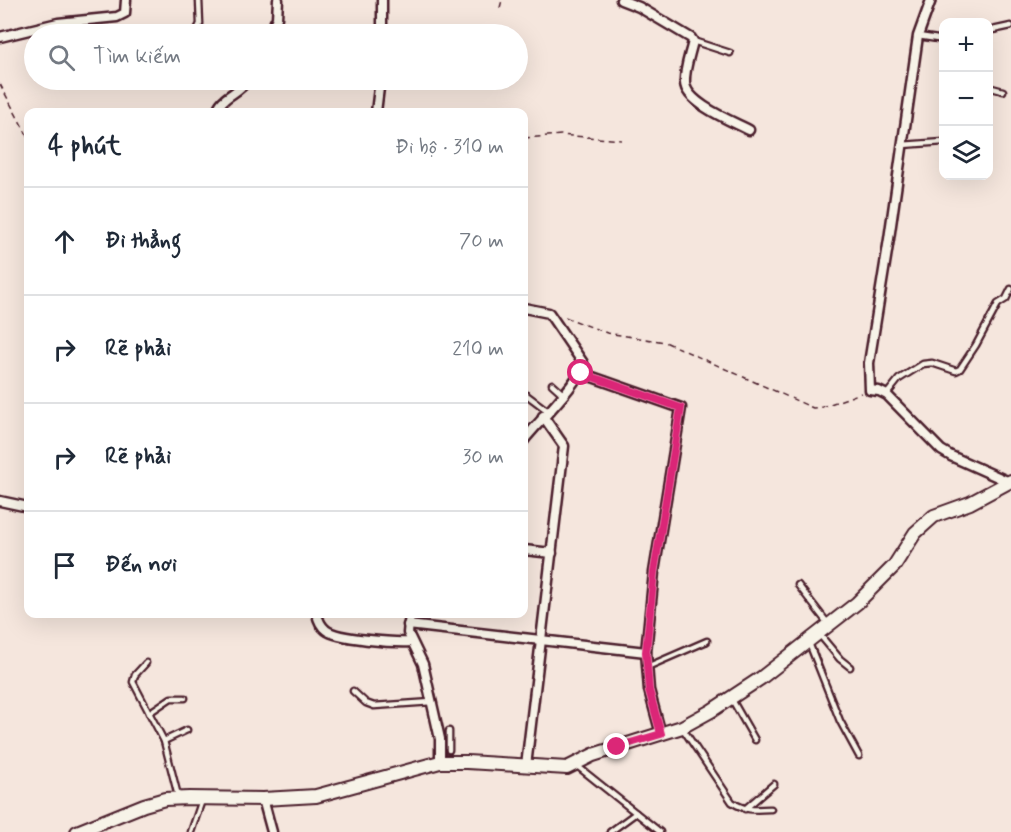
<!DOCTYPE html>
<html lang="vi">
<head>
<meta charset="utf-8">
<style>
	:root { --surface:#fff; --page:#f6f6f7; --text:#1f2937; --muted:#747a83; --line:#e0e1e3 }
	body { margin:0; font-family:Mynerve,sans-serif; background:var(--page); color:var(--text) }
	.controls { position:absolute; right:18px; top:18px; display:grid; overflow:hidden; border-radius:12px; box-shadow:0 6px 24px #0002 }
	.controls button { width:54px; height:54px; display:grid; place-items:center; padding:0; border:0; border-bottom:2px solid var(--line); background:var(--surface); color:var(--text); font:30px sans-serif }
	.stop { position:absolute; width:18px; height:18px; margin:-14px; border:4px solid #db2777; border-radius:50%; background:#fff }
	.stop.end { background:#db2777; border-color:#fff; box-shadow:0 2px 6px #0008 }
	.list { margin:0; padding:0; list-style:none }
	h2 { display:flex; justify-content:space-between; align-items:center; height:78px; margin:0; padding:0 24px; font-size:26px }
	h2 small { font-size:20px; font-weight:400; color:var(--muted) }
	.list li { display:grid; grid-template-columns:39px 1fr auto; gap:18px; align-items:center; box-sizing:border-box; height:108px; padding:0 24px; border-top:2px solid var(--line) }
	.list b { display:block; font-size:22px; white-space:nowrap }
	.list em { font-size:20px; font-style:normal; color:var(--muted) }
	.icon { flex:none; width:33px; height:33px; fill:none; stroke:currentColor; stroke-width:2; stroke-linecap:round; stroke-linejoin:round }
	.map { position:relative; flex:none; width:1011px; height:832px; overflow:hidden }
	.search { position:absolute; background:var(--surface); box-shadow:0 6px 24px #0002; left:24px; top:24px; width:504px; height:66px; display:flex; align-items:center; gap:15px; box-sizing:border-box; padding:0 21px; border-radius:33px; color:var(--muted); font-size:22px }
	.panel { position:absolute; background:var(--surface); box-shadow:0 6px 24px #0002; left:24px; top:108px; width:504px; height:510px; border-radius:12px }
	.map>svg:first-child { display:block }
</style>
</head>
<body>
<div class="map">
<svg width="1011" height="832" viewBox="0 0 1011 832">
	<rect width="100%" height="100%" fill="#f5e6dd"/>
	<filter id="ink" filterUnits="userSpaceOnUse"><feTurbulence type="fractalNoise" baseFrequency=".0167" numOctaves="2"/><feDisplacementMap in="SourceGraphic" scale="12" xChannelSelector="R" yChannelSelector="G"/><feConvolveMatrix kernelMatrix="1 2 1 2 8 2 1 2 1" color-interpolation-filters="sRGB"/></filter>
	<g filter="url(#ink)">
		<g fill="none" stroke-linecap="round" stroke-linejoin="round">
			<defs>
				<g id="lane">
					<polyline points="988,31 1011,26"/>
					<polyline points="195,34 200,24 199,0"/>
					<polyline points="918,36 944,40"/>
					<polyline points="693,41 730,53"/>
					<polyline points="988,87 1003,91"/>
					<polyline points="902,145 944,142"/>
					<polyline points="552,384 563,394"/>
					<polyline points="524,393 548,411"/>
					<polyline points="887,394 899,379 923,364 932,363 956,371 960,369 976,345 998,304 1006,299 1011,289"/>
					<polyline points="798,585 829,625"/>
					<polyline points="820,635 840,659 850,667"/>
					<polyline points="809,643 840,721 859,756"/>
					<polyline points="146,663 135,675 133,682 164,741 178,796"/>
					<polyline points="647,667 707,641"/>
					<polyline points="353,691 366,703 374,706 432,702"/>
					<polyline points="731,698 755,740"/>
					<polyline points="149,713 171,698 185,698"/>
					<path d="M683 729 732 802C745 811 755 810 771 809"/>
					<polyline points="164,741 187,730"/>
					<polyline points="449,750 449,731"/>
					<polyline points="576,765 660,832"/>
					<polyline points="745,809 774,784"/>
					<polyline points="191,832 202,800"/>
					<polyline points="610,832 636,813"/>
				</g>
				<g id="street">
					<polyline points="382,0 382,34"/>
					<path d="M621 0 639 7 691 38 693 41C690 55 684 69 685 83 686 103 732 121 749 130"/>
					<polyline points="931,0 918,36 889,239 869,363 870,390 879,391 887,395 941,450 951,456 1009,482"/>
					<polyline points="269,34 277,18 278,0"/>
					<polyline points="0,37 58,23 117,17 125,13 126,0"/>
					<path d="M217 112C220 96 239 94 247 80"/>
					<polyline points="376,112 380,80"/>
					<path d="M524 308 549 313 583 363C583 379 536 424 524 440"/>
					<polyline points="581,373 681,408 654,572 646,652 649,690 661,734"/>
					<polyline points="0,501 28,507"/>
					<polyline points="524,550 552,553"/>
					<path d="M317 614C318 619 321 626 326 630 337 639 395 643 411 642"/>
					<polyline points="410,614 408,633 423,664 440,739 440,762"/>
					<polyline points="408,625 646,652"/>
					<polyline points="526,766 564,446 543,416"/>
					<polyline points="263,799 272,832"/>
				</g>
				<polyline id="secondary" points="77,832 144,805 165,799 189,798 263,799 316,796 440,762 467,762 567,768 593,755 682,727 711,711 761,678 857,603 894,566 915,533 934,516 970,503 1011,481"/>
			</defs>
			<!-- lane casing -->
			<use href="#lane" stroke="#4a1f2b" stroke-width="9"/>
			<!-- street casing -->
			<use href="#street" stroke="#4a1f2b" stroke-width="13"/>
			<!-- secondary casing -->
			<use href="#secondary" stroke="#4a1f2b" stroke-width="16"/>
			<!-- path -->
			<g stroke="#4a1f2b" stroke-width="1.5" stroke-dasharray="6 4.5" stroke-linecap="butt">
				<polyline points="500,8 502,0"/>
				<polyline points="0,84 28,137"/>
				<polyline points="524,138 561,135 622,140"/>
				<polyline points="565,317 607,333 665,342 813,408 822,407 861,393"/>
			</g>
			<!-- lane -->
			<use href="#lane" stroke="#f7f3e8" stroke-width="4.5"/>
			<!-- street -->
			<use href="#street" stroke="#f7f3e8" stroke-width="8"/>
			<!-- secondary -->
			<use href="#secondary" stroke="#f7f3e8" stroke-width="12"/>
		</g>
	</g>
	<g fill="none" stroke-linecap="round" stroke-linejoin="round" filter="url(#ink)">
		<!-- route -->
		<polyline stroke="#db2777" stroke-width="8" points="581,373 681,408 654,572 646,652 649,690 661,734 617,747"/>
	</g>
</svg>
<div class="controls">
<button>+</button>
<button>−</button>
<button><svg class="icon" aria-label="layers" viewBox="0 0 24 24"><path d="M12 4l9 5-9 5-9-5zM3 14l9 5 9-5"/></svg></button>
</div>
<div class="stop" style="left:581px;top:373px"></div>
<div class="stop end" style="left:617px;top:747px"></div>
<div class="search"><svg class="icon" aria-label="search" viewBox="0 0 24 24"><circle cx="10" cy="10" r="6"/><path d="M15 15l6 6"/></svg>Tìm kiếm</div>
<section class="panel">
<h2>4 phút<small>Đi bộ · 310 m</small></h2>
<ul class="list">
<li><svg class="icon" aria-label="ahead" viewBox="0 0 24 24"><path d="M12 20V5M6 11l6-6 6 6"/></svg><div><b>Đi thẳng</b></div><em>70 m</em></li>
<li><svg class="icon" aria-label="right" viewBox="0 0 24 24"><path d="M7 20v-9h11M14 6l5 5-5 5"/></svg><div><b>Rẽ phải</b></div><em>210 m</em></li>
<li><svg class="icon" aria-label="right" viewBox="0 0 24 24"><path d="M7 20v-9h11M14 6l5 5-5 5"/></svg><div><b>Rẽ phải</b></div><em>30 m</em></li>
<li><svg class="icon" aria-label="arrive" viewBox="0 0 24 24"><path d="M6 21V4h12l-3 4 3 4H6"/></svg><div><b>Đến nơi</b></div></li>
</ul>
</section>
</div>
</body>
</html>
